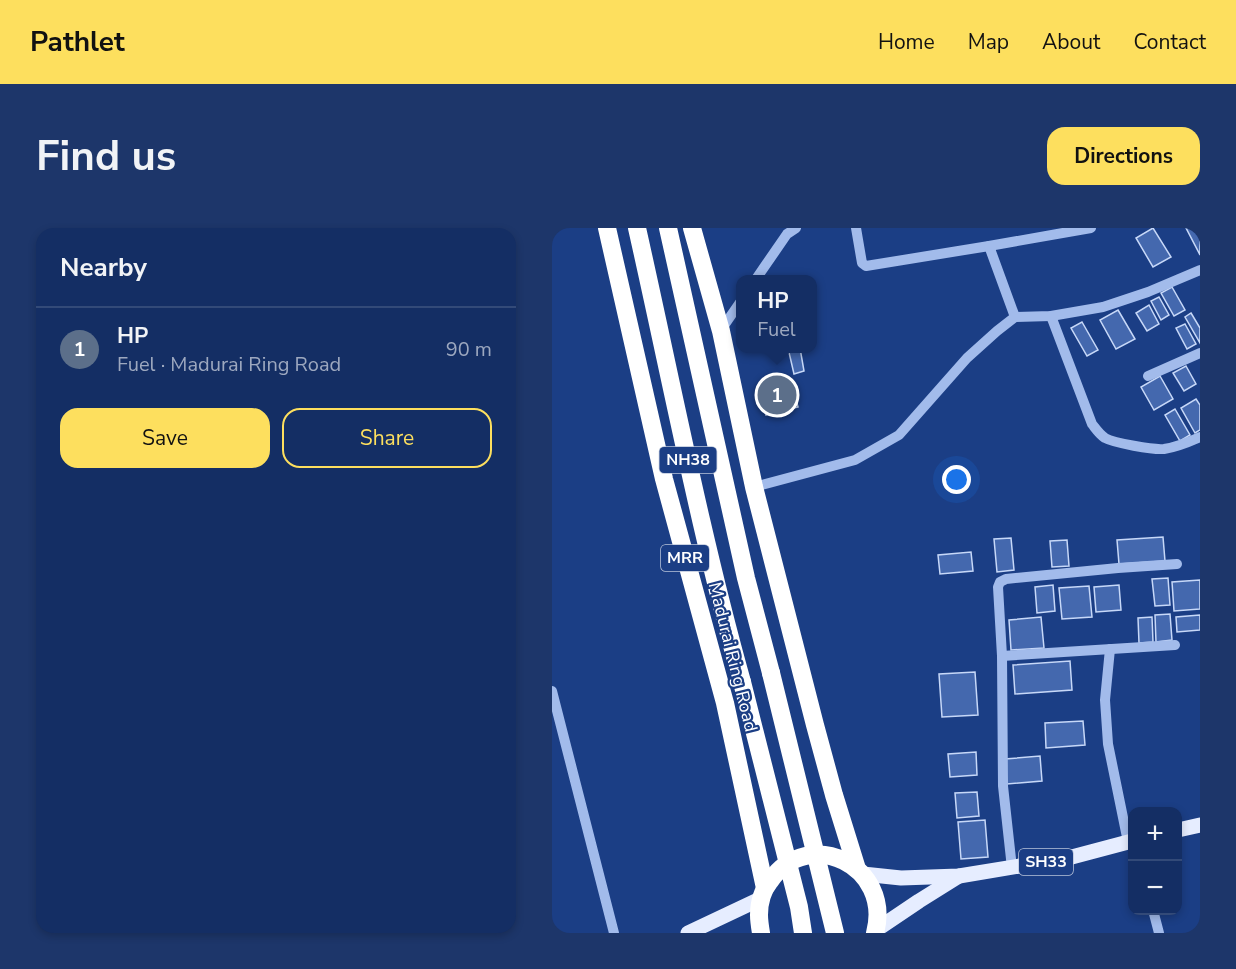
<!DOCTYPE html>
<html lang="en">
<head>
<meta charset="utf-8">
<style>
	:root { --surface:#142e64; --page:#1d366a; --text:#f1f3f6; --muted:#9da8bf; --line:#334a78; --accent:#fddf5e }
	body { margin:0; font-family:"Nunito Sans",sans-serif; background:var(--page); color:var(--text) }
	.controls { position:absolute; right:18px; bottom:18px; display:grid; overflow:hidden; border-radius:12px; box-shadow:0 3px 9px #0003 }
	.controls button { width:54px; height:54px; display:grid; place-items:center; padding:0; border:0; border-bottom:2px solid var(--line); background:var(--surface); color:var(--text); font:30px sans-serif }
	.you { position:absolute; left:405px; top:252px; width:21px; height:21px; margin:-15px; border:4px solid #fff; border-radius:50%; background:#1a73e8; box-shadow:0 0 0 9px #1a73e833 }
	.badge { display:grid; place-items:center; width:39px; height:39px; border-radius:50%; background:var(--accent); color:#fff; font-size:20px; font-weight:700 }
	.pin { position:absolute; translate:-50% -50%; border:3px solid #fff; box-shadow:0 2px 6px #0006 }
	.popup { position:absolute; left:184px; top:47px; width:81px; height:78px; box-sizing:border-box; display:grid; place-content:center; border-radius:12px; background:var(--surface); filter:drop-shadow(0 2px 4px #0005); font-size:20px; white-space:nowrap; color:var(--muted) }
	.popup b { font-size:22px; color:var(--text) }
	.popup::after { content:''; position:absolute; left:50%; top:100%; margin-left:-12px; border:12px solid transparent; border-top-color:var(--surface) }
	.list { margin:0; padding:0; list-style:none }
	h2 { display:flex; justify-content:space-between; align-items:center; height:78px; margin:0; padding:0 24px; font-size:26px }
	h2 small { font-size:20px; font-weight:400; color:var(--muted) }
	.list li { display:grid; grid-template-columns:39px 1fr auto; gap:18px; align-items:center; box-sizing:border-box; height:84px; padding:0 24px; border-top:2px solid var(--line) }
	.list b { display:block; font-size:22px; white-space:nowrap }
	.list p { margin:0; font-size:20px; white-space:nowrap; color:var(--muted) }
	.list em { font-size:20px; font-style:normal; color:var(--muted) }
	.actions { display:flex; gap:12px; padding:18px 24px }
	.actions a { flex:1; padding:14px 0; border:2px solid var(--accent); border-radius:18px; text-align:center; font-size:21px; color:var(--accent) }
	.actions .main { background:var(--accent); color:#111 }
	.map { position:relative; flex:none; width:648px; height:705px; overflow:hidden; border-radius:18px }
	header { display:flex; align-items:center; gap:36px; box-sizing:border-box; height:84px; padding:0 30px; background:var(--accent); color:#111 }
	header strong { font-size:28px }
	nav { display:flex; gap:33px; margin-inline-start:auto; font-size:21px }
	.intro { display:flex; align-items:center; justify-content:space-between; box-sizing:border-box; height:144px; padding:0 36px }
	h1 { margin:0; font-size:42px }
	.button { padding:15px 27px; border-radius:18px; background:var(--accent); color:#111; font-size:21px; font-weight:700 }
	main { display:flex; gap:36px; padding:0 36px }
	aside { flex:1; background:var(--surface); border-radius:18px; box-shadow:0 3px 9px #0003 }
	.map>svg:first-child { display:block }
</style>
</head>
<body>
<header>
<strong>Pathlet</strong>
<nav><a>Home</a><a>Map</a><a>About</a><a>Contact</a></nav>
</header>
<div class="intro"><h1>Find us</h1><a class="button">Directions</a></div>
<main>
<aside>
<h2>Nearby<small></small></h2>
<ul class="list">
<li><span class="badge" style="background:#5c6f8a">1</span><div><b>HP</b><p>Fuel · Madurai Ring Road</p></div><em>90 m</em></li>
</ul>
<div class="actions"><a class="main">Save</a><a>Share</a></div>
</aside>
<div class="map">
<svg width="648" height="705" viewBox="0 0 648 705">
	<rect width="100%" height="100%" fill="#1b3e85"/>
	<!-- building -->
	<g fill="#4468ae" stroke="#c7d8f8" stroke-width="1.5">
		<polygon points="601,0 619,29 601,39 584,10"/>
		<polygon points="634,0 648,0 648,27"/>
		<polygon points="620,59 633,82 622,88 609,65"/>
		<polygon points="607,69 617,87 609,92 599,73"/>
		<polygon points="597,77 607,96 595,103 584,85"/>
		<polygon points="566,82 583,111 564,121 548,92"/>
		<polygon points="639,85 648,100 648,115 633,89"/>
		<polygon points="530,94 546,122 535,128 519,100"/>
		<polygon points="633,96 644,116 635,121 624,100"/>
		<polygon points="236,120 248,120 252,143 242,146"/>
		<polygon points="634,138 644,156 632,163 621,145"/>
		<polygon points="608,148 621,171 602,182 589,159"/>
		<polygon points="239,154 246,179 214,187 208,162"/>
		<polygon points="644,171 648,177 648,202 643,205 629,180"/>
		<polygon points="623,181 638,207 628,213 613,187"/>
		<polygon points="611,309 613,333 567,336 565,312"/>
		<polygon points="459,310 462,342 445,344 442,311"/>
		<polygon points="515,312 517,338 500,339 498,313"/>
		<polygon points="419,324 421,343 388,346 386,327"/>
		<polygon points="616,350 618,377 603,378 600,351"/>
		<polygon points="648,352 648,381 622,383 620,354"/>
		<polygon points="501,357 503,383 485,385 483,359"/>
		<polygon points="567,357 569,382 544,384 542,359"/>
		<polygon points="537,358 540,389 510,391 507,360"/>
		<polygon points="618,386 620,412 604,414 603,387"/>
		<polygon points="648,387 648,402 625,404 624,389"/>
		<polygon points="489,389 492,420 459,422 457,392"/>
		<polygon points="600,389 601,414 587,415 586,390"/>
		<polygon points="518,433 520,462 463,466 461,437"/>
		<polygon points="423,444 426,487 390,489 387,446"/>
		<polygon points="531,493 533,517 494,520 493,495"/>
		<polygon points="424,524 425,547 398,549 396,526"/>
		<polygon points="488,528 490,553 455,556 453,531"/>
		<polygon points="425,564 427,588 405,590 403,565"/>
		<polygon points="433,592 436,629 409,631 406,594"/>
	</g>
	<g fill="none" stroke-linecap="round" stroke-linejoin="round">
		<!-- minor -->
		<g stroke="#a2bbeb" stroke-width="10">
			<polyline points="304,0 310,35 314,38 437,18 463,89"/>
			<polyline points="437,18 539,0"/>
			<polyline points="204,51 235,6 244,0"/>
			<path d="M499 88 540 196C544 201 547 206 553 210 562 215 601 222 612 221 625 219 637 214 648 209"/>
			<polyline points="169,102 189,73"/>
			<polyline points="596,148 648,125"/>
			<polyline points="202,259 303,232 347,207 415,130 445,103 463,89 499,88 551,79 596,64 648,42"/>
			<polyline points="558,421 553,472 556,516 576,614"/>
			<polyline points="450,428 623,417"/>
			<polyline points="0,463 62,705"/>
			<polyline points="460,640 451,558 450,428 446,359 448,354 454,351 566,340 625,336"/>
			<polyline points="601,682 607,705"/>
		</g>
		<!-- major -->
		<g stroke="#e6edff" stroke-width="15">
			<polyline points="626,602 648,597"/>
			<polyline points="311,646 349,650 407,648 516,630 580,613"/>
			<polyline points="324,702 367,673 407,648"/>
			<polyline points="136,705 208,671"/>
		</g>
		<!-- highway -->
		<g stroke="#fff" stroke-width="18">
			<polyline points="55,0 112,251 173,475 213,660"/>
			<path d="M85 0C119 151 148 304 190 454"/>
			<polyline points="116,0 194,350 219,445"/>
			<polyline points="140,0 169,103 202,259 263,497 282,567 305,641"/>
			<path d="M209 705C208 699 207 693 207 687 207 674 210 663 218 653 257 597 341 638 323 705"/>
		</g>
		<!-- highway-bridge -->
		<g stroke="#fff" stroke-width="18">
			<polyline points="219,445 283,705"/>
			<polyline points="190,454 247,679 251,705"/>
		</g>
	</g>
	<g text-anchor="middle" dominant-baseline="central" stroke-width="4.5" stroke-linejoin="round" paint-order="stroke">
		<!-- shield labels -->
		<g fill="#1b3e85" stroke="#bbc5da" stroke-width="1.5">
			<rect x="107.5" y="219" width="57" height="26" rx="4.5"/>
			<rect x="109" y="317" width="48" height="26" rx="4.5"/>
			<rect x="467" y="621" width="54" height="26" rx="4.5"/>
		</g>
		<g font-size="16" font-weight="bold" fill="#fff">
			<text x="136" y="232">NH38</text>
			<text x="133" y="330">MRR</text>
			<text x="494" y="634">SH33</text>
		</g>
		<!-- street labels -->
		<g font-size="18" fill="#fff" stroke="#1b3e85">
			<text transform="translate(181 429) rotate(76)">Madurai Ring Road</text>
		</g>
	</g>
</svg>
<div class="controls">
<button>+</button>
<button>−</button>
</div>
<div class="you"></div>
<div class="pin badge" style="left:225px;top:167px;background:#5c6f8a">1</div>
<div class="popup"><b>HP</b>Fuel</div>
</div>
</main>
</body>
</html>
